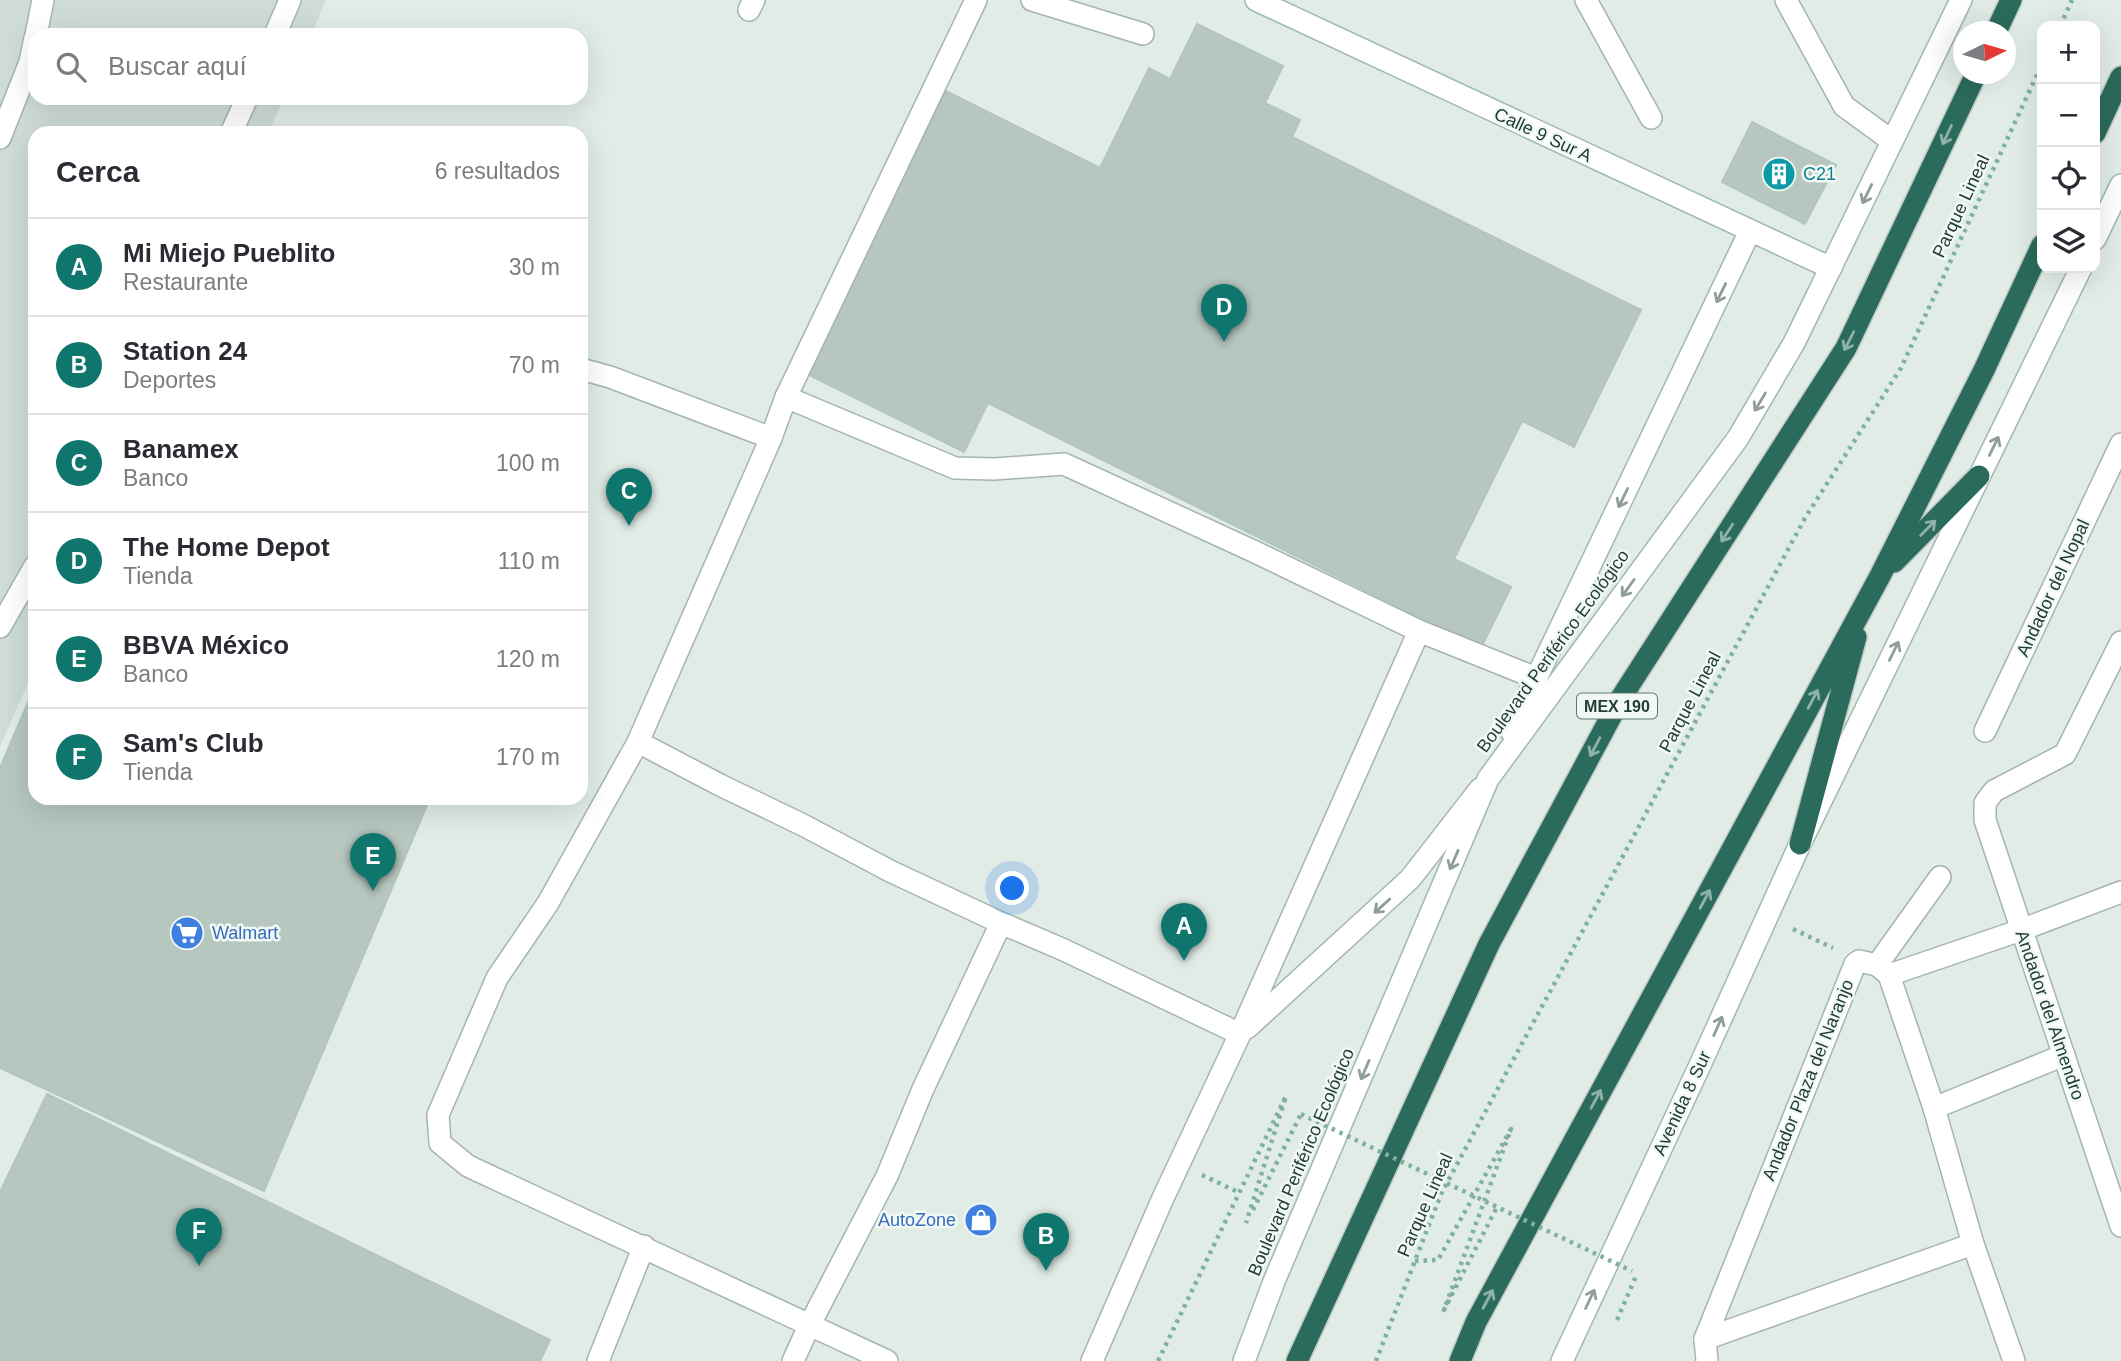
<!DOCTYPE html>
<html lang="es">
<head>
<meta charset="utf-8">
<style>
	:root { --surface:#fff; --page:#f2f2f3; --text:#2b2b33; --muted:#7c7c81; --line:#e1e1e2; --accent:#0f766e }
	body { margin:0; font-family:Helvetica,sans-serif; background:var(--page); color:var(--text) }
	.controls { position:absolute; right:21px; top:21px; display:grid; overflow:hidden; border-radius:14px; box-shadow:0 7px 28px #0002 }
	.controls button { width:63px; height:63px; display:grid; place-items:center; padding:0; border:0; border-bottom:2px solid var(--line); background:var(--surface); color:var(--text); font:35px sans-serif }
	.compass { position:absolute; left:1953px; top:21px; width:63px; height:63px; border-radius:50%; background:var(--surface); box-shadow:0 7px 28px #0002; rotate:85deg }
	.you { position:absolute; left:1013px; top:889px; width:24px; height:24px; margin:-18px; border:5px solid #fff; border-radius:50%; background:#1a73e8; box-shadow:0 0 0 10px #1a73e833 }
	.badge { display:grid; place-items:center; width:46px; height:46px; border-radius:50%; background:var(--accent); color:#fff; font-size:23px; font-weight:700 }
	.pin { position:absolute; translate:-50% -58px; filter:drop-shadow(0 2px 4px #0008) }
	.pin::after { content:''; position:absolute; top:37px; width:24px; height:21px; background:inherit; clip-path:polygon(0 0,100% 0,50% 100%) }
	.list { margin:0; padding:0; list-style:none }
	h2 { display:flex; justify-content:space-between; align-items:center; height:91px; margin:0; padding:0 28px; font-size:30px }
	h2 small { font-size:23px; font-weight:400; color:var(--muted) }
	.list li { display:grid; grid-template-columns:46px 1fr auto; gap:21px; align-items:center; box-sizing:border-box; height:98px; padding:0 28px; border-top:2px solid var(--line) }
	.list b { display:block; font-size:26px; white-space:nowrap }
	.list p { margin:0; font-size:23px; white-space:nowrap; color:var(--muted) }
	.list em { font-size:23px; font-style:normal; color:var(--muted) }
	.icon { flex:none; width:38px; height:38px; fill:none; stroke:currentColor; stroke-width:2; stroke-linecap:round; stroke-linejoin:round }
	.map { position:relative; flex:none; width:2121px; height:1361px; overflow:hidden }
	.search { position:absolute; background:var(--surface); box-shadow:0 7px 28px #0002; left:28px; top:28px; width:560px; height:77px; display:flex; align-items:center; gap:18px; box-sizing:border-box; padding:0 24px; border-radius:21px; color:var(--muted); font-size:26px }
	.panel { position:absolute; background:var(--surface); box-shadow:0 7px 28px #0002; left:28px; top:126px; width:560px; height:679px; border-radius:21px }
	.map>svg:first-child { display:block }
</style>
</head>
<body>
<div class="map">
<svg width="2121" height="1361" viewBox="0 0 2121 1361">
	<rect width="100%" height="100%" fill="#e1ece7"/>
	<!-- built -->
	<polygon fill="#cfdcd6" points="0,0 326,0 311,35 35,35 35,98 284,98 268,133 35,133 35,667 0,747"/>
	<!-- building -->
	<g fill="#b7c7c0" stroke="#b3c6be" stroke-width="2">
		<polygon points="1197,24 1283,66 1265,103 1300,120 1292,137 1641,310 1574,447 1522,421 1454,559 1511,587 1481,648 988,403 964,452 807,374 946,91 1100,168 1149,68 1170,79"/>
		<polygon points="1752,122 1836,165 1805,224 1722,182"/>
		<polygon points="35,686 35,798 430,798 264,1191 0,1068 0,768"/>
		<polygon points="47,1094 550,1340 540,1361 0,1361 0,1192"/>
	</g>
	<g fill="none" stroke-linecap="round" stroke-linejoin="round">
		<defs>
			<g id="lane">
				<polyline points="1032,0 1143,34"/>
				<polyline points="749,10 754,0"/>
				<polyline points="275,35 290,0"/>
				<polyline points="231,133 247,98"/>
				<polyline points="581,369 610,377 771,438"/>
				<polyline points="786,397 955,468 994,469 1064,464 1253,551 1419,631 1536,678"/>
				<polyline points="0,627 35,566"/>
				<polyline points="638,742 720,785 803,825 890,871 1001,923 1064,950 1240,1034"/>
				<polyline points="1247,1028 1410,879 1480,789"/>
				<polyline points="598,1361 644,1246"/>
				<polyline points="793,1361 809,1326 887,1176 923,1089 1001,923"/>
				<polyline points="887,1361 468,1166 440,1143 438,1115 497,978 548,903 638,742 771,438 786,397 976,0"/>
				<polyline points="1092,1361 1163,1198 1240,1034 1419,631"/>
			</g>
			<g id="street">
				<polyline points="1586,0 1651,118"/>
				<polyline points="1786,0 1844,106 1892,141"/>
				<polyline points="36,35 43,0"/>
				<polyline points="0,138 30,62 35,38"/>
				<polyline points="2121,642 2065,754 1994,791 1985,803 1985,820 2121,1226"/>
				<polyline points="1985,731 2121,444"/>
				<polyline points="1877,965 1940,877"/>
				<polyline points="1889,975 2021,930 2121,892"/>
				<polyline points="1934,1108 2064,1055"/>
				<polyline points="1705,1339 1973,1244"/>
				<polyline points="1707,1361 1705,1339 1855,964 1859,961 1877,965 1889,975 1934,1108 1973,1244 2014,1361"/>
			</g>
			<g id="secondary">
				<polyline points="1256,0 1831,268"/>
				<polyline points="2095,239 2121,185"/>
				<polyline points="1511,731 1750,231"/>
				<polyline points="1244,1361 1275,1279 1488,779 1738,438 1794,343 1961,0"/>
				<polyline points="1562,1361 1700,1065 1800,844 2081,268"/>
			</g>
			<g id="highway">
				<polyline points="1996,32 2011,0"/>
				<polyline points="2095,133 2121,77"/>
				<polyline points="1894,562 1979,476"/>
				<polyline points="1800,844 1856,637"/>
				<polyline points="1297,1361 1489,944 1621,698 1846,348 1976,74"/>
				<polyline points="1460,1361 1476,1322 1880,576 1984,370 2042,245"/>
			</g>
		</defs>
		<!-- lane casing -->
		<use href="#lane" stroke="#a4b4ae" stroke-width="24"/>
		<!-- street casing -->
		<use href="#street" stroke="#a4b4ae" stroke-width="24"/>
		<!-- secondary casing -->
		<use href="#secondary" stroke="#9fb9af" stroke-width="24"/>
		<!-- highway casing -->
		<use href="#highway" stroke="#c1c9c6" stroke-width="24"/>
		<!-- path -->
		<g stroke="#80b1a0" stroke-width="4.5" stroke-dasharray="3.5 5" stroke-linecap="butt">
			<polyline points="2060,26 2072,0"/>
			<polyline points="1793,929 1833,948"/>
			<polyline points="1202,1175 1240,1193"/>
			<polyline points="1253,1210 1301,1114"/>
			<polyline points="1415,1261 1438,1260 1511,1129 1444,1310 1497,1207"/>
			<polyline points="1617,1320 1636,1276"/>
			<polyline points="1158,1361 1286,1096 1246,1223"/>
			<polyline points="1376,1361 1441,1194 1805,518 1901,368 2042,64"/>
		</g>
		<!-- lane -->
		<use href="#lane" stroke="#fff" stroke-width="21"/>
		<!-- street -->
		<use href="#street" stroke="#fff" stroke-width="21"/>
		<!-- secondary -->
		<use href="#secondary" stroke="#fff" stroke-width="21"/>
		<!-- highway -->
		<use href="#highway" stroke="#2b6b5c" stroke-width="21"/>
		<!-- path-bridge -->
		<polyline stroke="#80b1a0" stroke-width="4.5" stroke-dasharray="3.5 5" stroke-linecap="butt" points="1301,1114 1632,1271"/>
	</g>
	<!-- one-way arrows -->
	<defs><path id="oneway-shaft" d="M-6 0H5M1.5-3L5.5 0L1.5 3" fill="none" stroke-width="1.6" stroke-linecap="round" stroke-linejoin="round" transform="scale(1.75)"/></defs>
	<g stroke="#8eb2a8">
		<use href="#oneway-shaft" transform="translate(1947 135) rotate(115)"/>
		<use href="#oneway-shaft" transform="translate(1849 341) rotate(117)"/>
		<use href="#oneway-shaft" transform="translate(1928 528) rotate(-45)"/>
		<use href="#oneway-shaft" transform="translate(1727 533) rotate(123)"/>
		<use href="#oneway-shaft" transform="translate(1813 699) rotate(-62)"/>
		<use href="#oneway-shaft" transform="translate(1595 747) rotate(118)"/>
		<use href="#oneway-shaft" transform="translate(1705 899) rotate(-62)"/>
		<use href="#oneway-shaft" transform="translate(1596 1099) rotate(-62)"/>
		<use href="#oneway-shaft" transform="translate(1488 1299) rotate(-62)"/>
	</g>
	<g stroke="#909e9a">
		<use href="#oneway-shaft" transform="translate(1867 194) rotate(116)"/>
		<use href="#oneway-shaft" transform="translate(1721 293) rotate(116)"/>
		<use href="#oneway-shaft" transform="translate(1760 402) rotate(121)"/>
		<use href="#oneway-shaft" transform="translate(1994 446) rotate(-64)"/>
		<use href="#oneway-shaft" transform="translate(1623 498) rotate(116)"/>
		<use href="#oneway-shaft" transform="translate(1628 588) rotate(126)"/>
		<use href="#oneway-shaft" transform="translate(1894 651) rotate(-64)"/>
		<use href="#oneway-shaft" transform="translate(1454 860) rotate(113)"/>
		<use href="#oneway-shaft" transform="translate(1382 906) rotate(138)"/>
		<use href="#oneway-shaft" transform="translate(1718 1026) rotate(-66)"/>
		<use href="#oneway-shaft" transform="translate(1365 1070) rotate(113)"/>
		<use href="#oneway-shaft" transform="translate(1590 1299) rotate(-65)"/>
	</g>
	<!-- icons -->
	<defs>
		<symbol id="building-disc" viewBox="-11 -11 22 22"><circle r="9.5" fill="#0f9aa8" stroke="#f2f9f5"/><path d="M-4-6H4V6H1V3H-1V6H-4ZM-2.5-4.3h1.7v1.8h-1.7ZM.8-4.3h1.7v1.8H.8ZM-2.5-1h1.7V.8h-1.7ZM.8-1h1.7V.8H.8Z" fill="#fff"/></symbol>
		<symbol id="supermarket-disc" viewBox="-11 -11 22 22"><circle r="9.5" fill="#3f7fe0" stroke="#f2f9f5"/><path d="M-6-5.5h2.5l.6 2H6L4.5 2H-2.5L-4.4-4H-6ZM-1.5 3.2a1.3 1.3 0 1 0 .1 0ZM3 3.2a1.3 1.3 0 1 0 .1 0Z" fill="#fff"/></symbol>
		<symbol id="shop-disc" viewBox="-11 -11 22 22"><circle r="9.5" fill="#3f7fe0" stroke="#f2f9f5"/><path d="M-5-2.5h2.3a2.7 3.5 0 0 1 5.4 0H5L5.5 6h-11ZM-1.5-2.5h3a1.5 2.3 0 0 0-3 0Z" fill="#fff"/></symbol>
	</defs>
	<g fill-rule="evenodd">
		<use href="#building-disc" x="1760" y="155" width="38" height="38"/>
		<use href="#supermarket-disc" x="168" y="914" width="38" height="38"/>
		<use href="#shop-disc" x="962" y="1201" width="38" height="38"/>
	</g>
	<g text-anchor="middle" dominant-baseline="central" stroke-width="5" stroke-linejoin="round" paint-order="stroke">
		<!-- shield labels -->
		<rect fill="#f2f9f5" stroke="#60766f" stroke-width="2" x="1577" y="693.5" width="80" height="25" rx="5"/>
		<g font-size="16" font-weight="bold" fill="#213e35">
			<text x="1617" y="706">MEX 190</text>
		</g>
		<!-- street labels -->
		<g font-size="18" fill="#213e35" stroke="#f2f9f5">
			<text transform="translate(1543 135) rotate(25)">Calle 9 Sur A</text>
			<text transform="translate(1961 206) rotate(-65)">Parque Lineal</text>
			<text transform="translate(2053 588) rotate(-65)">Andador del Nopal</text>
			<text transform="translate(1553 651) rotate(-54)">Boulevard Periférico Ecológico</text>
			<text transform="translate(1690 702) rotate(-62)">Parque Lineal</text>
			<text transform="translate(2050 1015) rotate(71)">Andador del Almendro</text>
			<text transform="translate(1808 1080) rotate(-68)">Andador Plaza del Naranjo</text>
			<text transform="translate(1682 1103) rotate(-65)">Avenida 8 Sur</text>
			<text transform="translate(1301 1162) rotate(-67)">Boulevard Periférico Ecológico</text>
			<text transform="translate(1425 1205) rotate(-66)">Parque Lineal</text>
		</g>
		<!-- culture labels -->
		<g font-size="18" fill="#0d838f" stroke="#f2f9f5" text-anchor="start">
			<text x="1803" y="174">C21</text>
		</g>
		<!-- shop labels -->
		<g font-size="18" fill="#366cbe" stroke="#f2f9f5" text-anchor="start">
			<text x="212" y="933">Walmart</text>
			<text x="956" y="1220" text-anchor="end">AutoZone</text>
		</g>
	</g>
</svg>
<div class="controls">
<button>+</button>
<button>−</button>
<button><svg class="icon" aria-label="locate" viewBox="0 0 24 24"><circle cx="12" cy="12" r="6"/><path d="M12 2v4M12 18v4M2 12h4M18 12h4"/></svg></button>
<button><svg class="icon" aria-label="layers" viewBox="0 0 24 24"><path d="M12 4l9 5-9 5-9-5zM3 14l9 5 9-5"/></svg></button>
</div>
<svg class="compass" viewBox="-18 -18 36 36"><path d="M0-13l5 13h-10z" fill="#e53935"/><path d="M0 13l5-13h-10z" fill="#7c7c81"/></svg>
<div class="you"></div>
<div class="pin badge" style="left:1184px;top:961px">A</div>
<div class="pin badge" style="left:1046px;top:1271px">B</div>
<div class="pin badge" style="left:629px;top:526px">C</div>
<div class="pin badge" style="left:1224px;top:342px">D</div>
<div class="pin badge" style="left:373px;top:891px">E</div>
<div class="pin badge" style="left:199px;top:1266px">F</div>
<div class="search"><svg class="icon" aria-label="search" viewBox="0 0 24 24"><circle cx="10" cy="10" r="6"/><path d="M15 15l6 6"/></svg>Buscar aquí</div>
<section class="panel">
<h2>Cerca<small>6 resultados</small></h2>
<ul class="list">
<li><span class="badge">A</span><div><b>Mi Miejo Pueblito</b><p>Restaurante</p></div><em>30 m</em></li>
<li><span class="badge">B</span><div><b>Station 24</b><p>Deportes</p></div><em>70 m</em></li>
<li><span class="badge">C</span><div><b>Banamex</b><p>Banco</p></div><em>100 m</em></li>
<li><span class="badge">D</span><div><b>The Home Depot</b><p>Tienda</p></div><em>110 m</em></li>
<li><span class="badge">E</span><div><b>BBVA México</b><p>Banco</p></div><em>120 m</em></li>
<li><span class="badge">F</span><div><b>Sam's Club</b><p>Tienda</p></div><em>170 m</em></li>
</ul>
</section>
</div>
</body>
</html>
